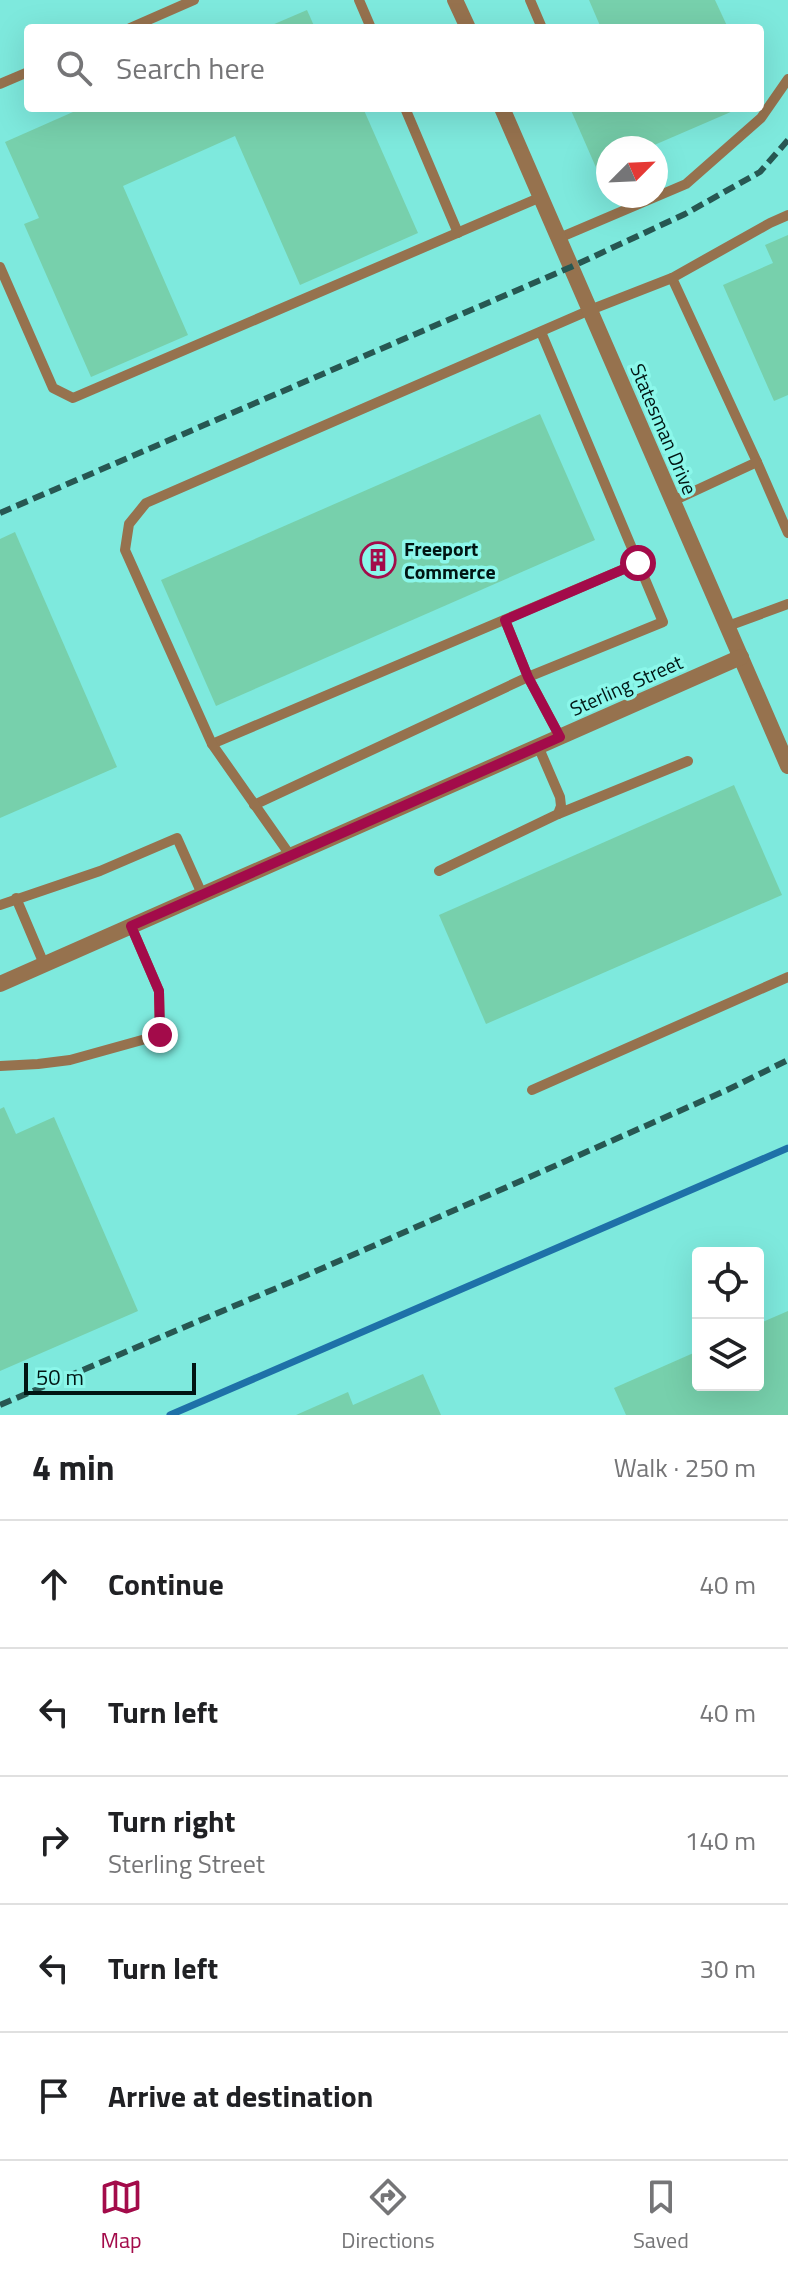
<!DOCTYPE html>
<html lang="en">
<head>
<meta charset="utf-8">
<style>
	:root { --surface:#fff; --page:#f6f6f6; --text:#202124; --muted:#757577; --line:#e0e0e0; --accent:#a30b4a }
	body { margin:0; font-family:"Titillium Web",sans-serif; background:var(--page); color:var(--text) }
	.controls { position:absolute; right:24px; bottom:24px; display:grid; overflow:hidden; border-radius:8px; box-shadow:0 8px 32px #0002 }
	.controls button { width:72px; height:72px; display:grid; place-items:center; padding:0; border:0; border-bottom:2px solid var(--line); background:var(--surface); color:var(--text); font:40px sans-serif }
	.compass { position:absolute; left:596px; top:136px; width:72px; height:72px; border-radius:50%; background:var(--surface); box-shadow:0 8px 32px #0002; rotate:66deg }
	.scale { position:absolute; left:24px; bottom:20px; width:172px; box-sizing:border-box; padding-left:8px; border:4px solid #001513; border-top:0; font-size:22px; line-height:28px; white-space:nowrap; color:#001513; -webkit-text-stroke:6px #8bf7ea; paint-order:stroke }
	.stop { position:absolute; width:24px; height:24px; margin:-18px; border:6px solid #a30b4a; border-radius:50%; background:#fff }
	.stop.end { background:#a30b4a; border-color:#fff; box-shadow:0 2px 8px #0008 }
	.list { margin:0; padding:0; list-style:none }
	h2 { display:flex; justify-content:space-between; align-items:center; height:104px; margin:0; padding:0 32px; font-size:34px }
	h2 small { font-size:26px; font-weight:400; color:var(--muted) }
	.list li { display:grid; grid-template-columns:52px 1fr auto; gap:24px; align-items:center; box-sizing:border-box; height:128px; padding:0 32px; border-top:2px solid var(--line) }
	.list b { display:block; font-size:30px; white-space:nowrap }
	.list p { margin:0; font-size:26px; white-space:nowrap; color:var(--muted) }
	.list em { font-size:26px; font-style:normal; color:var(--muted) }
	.icon { flex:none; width:44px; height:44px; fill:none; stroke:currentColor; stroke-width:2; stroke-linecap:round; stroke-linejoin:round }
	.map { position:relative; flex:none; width:788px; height:1415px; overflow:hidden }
	.search { position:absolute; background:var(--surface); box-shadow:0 8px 32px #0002; left:24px; right:24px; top:24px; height:88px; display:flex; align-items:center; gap:20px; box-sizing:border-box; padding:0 28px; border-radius:8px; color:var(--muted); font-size:30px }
	.sheet { height:744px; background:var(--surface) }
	nav { display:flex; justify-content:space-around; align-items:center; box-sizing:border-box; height:112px; border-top:2px solid var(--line); background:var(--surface); font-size:22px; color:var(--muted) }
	nav a { display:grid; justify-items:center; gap:4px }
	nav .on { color:var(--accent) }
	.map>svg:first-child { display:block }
</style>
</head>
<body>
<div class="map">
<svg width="788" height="1415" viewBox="0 0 788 1415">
	<rect width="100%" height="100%" fill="#7ee9dd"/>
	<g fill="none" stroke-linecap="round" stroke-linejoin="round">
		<!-- stream -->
		<polyline stroke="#1e71a8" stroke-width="7" points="170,1415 788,1148"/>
	</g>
	<!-- building -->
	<g fill="#77d0ac">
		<polygon points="589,0 715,0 728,28 601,28"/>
		<polygon points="307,10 315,28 265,28"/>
		<polygon points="82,108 363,108 418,233 300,285 235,136 123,186 188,335 91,377 24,224 39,218 5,142"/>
		<polygon points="570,108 740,108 652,146 653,148 608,148 608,195"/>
		<polygon points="788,235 788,395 774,401 723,285 773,263 765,245"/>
		<polygon points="540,414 595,540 216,706 161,580"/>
		<polygon points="15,532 117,767 0,818 0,539"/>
		<polygon points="734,785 782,895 486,1024 439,915"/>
		<polygon points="4,1107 16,1134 54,1117 138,1311 0,1371 0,1109"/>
		<polygon points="788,1311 788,1415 626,1415 614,1388 698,1351 698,1385 758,1385 758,1324"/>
		<polygon points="423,1374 441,1415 296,1415 348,1392 353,1405"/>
	</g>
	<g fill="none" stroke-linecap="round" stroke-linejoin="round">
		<!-- service -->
		<g stroke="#96724e" stroke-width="10">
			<polyline points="359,0 371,28"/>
			<polyline points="530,0 542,28"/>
			<polyline points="130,28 194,0"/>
			<polyline points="0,84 28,72"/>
			<polyline points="405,108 458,233"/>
			<polyline points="559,238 686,184 761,118 788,79"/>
			<polyline points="0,267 53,388 73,398 541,197"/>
			<polyline points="672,278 757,462 788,533"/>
			<polyline points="541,332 663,622 528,677 560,737"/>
			<polyline points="673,501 757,462"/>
			<polyline points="728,626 788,604"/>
			<polyline points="212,744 638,563"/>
			<polyline points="254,805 528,677 505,620"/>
			<polyline points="558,814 688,761"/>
			<polyline points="290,855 212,744 125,550 129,524 146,503 590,310 672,278 770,223 788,215"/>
			<polyline points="439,871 558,814 561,806 560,797 538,746"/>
			<polyline points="16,898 44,964"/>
			<polyline points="0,905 100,871 177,838 202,894"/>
			<polyline points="0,1066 38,1064 70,1060 160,1035 159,991 131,926"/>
			<polyline points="532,1090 788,977"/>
		</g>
		<!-- minor -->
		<g stroke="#96724e" stroke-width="16">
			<polyline points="455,0 468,28"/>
			<polyline points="502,108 788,766"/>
			<polyline points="0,984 741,657"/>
		</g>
		<!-- rail -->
		<g stroke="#275752" stroke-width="6" stroke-dasharray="12 6" stroke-linecap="butt">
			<polyline points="0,513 571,267 685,214 760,172 788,140"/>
			<polyline points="0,1405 298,1279 727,1090 788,1060"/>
		</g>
	</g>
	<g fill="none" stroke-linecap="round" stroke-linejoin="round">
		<!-- route -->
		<polyline stroke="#a30b4a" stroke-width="10" points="160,1035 159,991 131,926 560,737 528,677 505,620 638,563"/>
	</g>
	<!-- icons -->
	<defs>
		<symbol id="building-ring" viewBox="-11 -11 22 22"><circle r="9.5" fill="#8bf7ea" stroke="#a30b4a" stroke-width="1.5"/><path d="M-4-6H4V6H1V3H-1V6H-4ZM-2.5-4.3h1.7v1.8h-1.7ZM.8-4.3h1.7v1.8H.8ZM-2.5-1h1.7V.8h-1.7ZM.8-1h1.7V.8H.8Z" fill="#a30b4a"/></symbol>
	</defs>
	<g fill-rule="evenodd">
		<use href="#building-ring" x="358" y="540" width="40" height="40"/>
	</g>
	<g text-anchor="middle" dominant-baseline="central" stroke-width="7" stroke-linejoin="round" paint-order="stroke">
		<!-- street labels -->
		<g font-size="20" fill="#001513" stroke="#8bf7ea">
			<text transform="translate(664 429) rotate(67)">Statesman Drive</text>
			<text transform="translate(626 685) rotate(-24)">Sterling Street</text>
		</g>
		<!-- poi labels -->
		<g font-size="20" font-weight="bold" fill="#001513" stroke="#8bf7ea" text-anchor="start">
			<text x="404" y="548">Freeport<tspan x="404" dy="23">Commerce</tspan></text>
		</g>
	</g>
</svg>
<div class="controls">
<button><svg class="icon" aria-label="locate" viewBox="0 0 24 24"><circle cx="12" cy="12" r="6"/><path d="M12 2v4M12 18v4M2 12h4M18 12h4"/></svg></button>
<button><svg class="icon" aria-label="layers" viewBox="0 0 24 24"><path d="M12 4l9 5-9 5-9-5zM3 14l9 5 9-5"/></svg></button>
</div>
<svg class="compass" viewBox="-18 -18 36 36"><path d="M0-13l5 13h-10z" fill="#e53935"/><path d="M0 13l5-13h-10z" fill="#757577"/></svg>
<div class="scale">50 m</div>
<div class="stop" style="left:638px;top:563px"></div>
<div class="stop end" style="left:160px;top:1035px"></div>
<div class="search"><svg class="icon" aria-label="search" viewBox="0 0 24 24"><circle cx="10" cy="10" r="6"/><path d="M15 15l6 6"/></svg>Search here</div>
</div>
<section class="sheet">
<h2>4 min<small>Walk · 250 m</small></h2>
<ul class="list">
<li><svg class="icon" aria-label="ahead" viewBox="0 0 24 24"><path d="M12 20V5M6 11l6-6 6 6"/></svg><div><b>Continue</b></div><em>40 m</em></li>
<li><svg class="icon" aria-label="left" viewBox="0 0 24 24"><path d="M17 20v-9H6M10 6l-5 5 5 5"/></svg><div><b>Turn left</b></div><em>40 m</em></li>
<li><svg class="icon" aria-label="right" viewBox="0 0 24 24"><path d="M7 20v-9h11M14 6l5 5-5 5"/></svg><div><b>Turn right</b><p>Sterling Street</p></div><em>140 m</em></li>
<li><svg class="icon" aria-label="left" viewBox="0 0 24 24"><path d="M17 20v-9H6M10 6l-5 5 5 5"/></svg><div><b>Turn left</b></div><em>30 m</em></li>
<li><svg class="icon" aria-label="arrive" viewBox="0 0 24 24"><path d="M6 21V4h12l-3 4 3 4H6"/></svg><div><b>Arrive at destination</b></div></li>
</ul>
</section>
<nav>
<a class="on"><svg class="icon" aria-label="map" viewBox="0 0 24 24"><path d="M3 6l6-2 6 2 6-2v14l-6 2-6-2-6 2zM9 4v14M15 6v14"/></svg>Map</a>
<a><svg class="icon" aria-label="directions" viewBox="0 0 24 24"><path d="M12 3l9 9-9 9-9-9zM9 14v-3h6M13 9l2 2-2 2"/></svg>Directions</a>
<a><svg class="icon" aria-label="saved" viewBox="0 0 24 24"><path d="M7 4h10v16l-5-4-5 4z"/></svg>Saved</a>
</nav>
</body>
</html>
